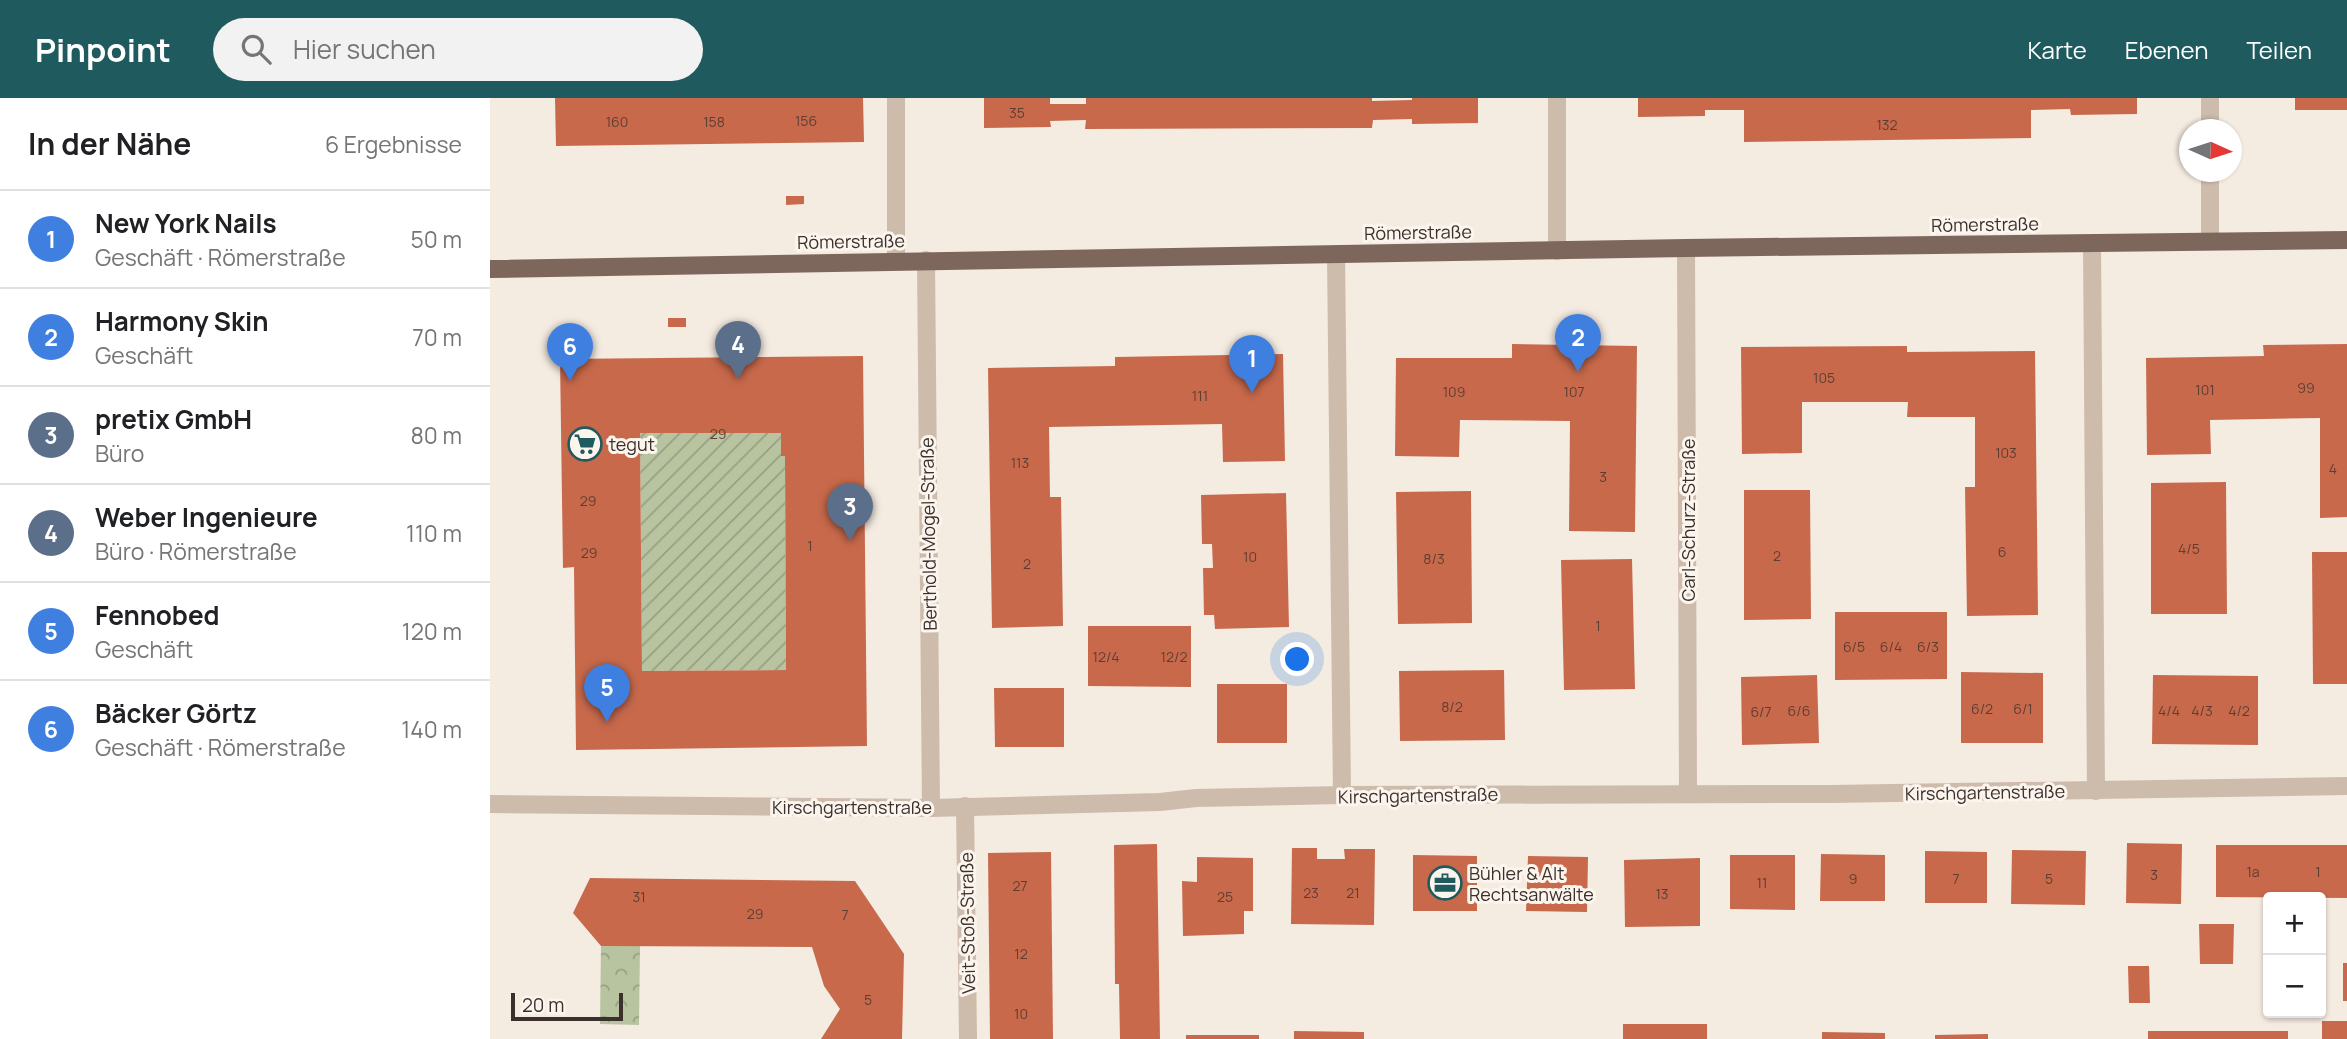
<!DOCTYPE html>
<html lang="de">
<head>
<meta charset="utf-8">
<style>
	:root { --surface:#fff; --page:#f2f2f2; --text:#202124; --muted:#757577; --line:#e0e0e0; --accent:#1f5a5e }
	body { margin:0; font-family:Manrope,sans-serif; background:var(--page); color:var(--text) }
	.controls { position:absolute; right:21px; bottom:21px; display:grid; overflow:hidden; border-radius:7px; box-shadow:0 2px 5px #0004 }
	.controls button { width:63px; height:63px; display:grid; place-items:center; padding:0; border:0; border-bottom:2px solid var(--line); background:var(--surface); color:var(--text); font:35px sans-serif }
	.compass { position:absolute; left:1689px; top:21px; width:63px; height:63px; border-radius:50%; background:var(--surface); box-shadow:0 2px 5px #0004; rotate:93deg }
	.scale { position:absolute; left:21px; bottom:18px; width:112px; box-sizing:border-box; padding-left:7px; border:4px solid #3b302b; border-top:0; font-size:19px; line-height:24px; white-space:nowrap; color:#3b302b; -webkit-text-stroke:5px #fbf5ee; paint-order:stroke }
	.you { position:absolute; left:808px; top:562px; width:24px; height:24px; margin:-18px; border:5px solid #fff; border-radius:50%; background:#1a73e8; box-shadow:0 0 0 10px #1a73e833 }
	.badge { display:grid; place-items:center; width:46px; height:46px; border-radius:50%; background:var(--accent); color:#fff; font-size:23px; font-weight:700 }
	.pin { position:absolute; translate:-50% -58px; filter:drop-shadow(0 2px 4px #0008) }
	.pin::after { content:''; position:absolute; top:37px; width:24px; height:21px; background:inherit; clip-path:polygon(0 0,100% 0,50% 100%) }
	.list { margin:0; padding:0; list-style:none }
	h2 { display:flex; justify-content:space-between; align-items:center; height:91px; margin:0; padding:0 28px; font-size:30px }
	h2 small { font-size:23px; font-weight:400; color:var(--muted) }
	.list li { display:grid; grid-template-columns:46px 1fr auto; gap:21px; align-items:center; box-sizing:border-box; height:98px; padding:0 28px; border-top:2px solid var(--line) }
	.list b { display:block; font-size:26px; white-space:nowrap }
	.list p { margin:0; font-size:23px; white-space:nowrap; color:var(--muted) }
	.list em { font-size:23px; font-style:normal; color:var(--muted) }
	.icon { flex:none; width:38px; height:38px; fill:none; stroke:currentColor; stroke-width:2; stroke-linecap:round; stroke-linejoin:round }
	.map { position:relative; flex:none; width:1857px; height:941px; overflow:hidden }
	header { display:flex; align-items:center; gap:42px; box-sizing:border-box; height:98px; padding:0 35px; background:var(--accent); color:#fff }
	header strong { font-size:33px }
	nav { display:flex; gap:38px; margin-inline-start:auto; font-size:24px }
	.search { width:490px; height:63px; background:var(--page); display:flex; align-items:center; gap:18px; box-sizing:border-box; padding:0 24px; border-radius:38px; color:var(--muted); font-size:26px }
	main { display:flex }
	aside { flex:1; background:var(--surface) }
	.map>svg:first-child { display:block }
</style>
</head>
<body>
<header>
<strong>Pinpoint</strong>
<div class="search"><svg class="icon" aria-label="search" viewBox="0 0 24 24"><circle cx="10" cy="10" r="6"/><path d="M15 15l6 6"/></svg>Hier suchen</div>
<nav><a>Karte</a><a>Ebenen</a><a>Teilen</a></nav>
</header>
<main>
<aside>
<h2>In der Nähe<small>6 Ergebnisse</small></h2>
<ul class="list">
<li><span class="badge" style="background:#3f7fe0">1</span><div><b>New York Nails</b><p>Geschäft · Römerstraße</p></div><em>50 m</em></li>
<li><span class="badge" style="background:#3f7fe0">2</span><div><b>Harmony Skin</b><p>Geschäft</p></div><em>70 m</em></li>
<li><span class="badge" style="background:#5c6f8a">3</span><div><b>pretix GmbH</b><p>Büro</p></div><em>80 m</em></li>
<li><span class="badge" style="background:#5c6f8a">4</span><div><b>Weber Ingenieure</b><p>Büro · Römerstraße</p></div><em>110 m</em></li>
<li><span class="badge" style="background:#3f7fe0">5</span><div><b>Fennobed</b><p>Geschäft</p></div><em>120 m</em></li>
<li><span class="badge" style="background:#3f7fe0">6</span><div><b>Bäcker Görtz</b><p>Geschäft · Römerstraße</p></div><em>140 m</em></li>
</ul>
</aside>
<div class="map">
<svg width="1857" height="941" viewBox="0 0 1857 941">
	<defs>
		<pattern id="park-crowns" width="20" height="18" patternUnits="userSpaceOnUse" patternTransform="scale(1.75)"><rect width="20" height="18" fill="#b8c4a0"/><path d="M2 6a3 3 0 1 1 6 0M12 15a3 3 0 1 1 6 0" fill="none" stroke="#97a083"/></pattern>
		<pattern id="garden-furrows" width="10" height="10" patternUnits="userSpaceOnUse" patternTransform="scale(1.75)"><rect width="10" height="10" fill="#b8c4a0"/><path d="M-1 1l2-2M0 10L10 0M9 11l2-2" fill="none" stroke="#97a083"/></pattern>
	</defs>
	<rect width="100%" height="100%" fill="#f4ebe1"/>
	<!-- park -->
	<polygon fill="url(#park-crowns)" points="111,848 150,848 149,927 110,926"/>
	<!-- garden -->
	<polygon fill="url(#garden-furrows)" points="150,335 291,335 295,358 296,572 152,573"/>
	<!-- building -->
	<g fill="#c8694b" fill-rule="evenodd">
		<polygon points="65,0 373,0 374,44 66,48"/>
		<polygon points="494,0 560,0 560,6 596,6 596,0 882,0 882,3 922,2 922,0 988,0 988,25 922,26 922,21 883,22 882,30 595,31 596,22 560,23 561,29 494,30"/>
		<polygon points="1148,0 1647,0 1647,16 1581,17 1580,11 1541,12 1541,40 1254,44 1254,12 1215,12 1215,18 1148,19"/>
		<rect x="1805" y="0" width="52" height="12"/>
		<polygon points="296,98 314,98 314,106 296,107"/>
		<rect x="178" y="220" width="18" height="9"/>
		<polygon points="1022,246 1147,248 1145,434 1079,433 1080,323 970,322 969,359 905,358 906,260 1022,260"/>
		<polygon points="1857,246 1857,419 1830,420 1830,320 1720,322 1721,356 1657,357 1656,260 1774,258 1773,247"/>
		<polygon points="1417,248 1417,254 1545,253 1548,517 1477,518 1475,389 1485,389 1485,319 1417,319 1418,304 1312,304 1312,355 1252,356 1251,249"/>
		<polygon points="793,256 795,363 733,364 732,326 559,329 560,399 571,399 573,528 502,530 498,270 625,268 625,259"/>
		<path d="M373 258 377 648 86 652 84 469 73 470 70 261ZM150 335H291V358H295L296 572 152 573Z"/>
		<polygon points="1736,384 1737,516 1661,516 1661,385"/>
		<polygon points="1254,392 1320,392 1321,521 1254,522"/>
		<polygon points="981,393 982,525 908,526 906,394"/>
		<polygon points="796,395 799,529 725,531 724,517 714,517 713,470 723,470 722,446 712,446 711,397"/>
		<polygon points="1822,454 1857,454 1857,586 1823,586"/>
		<polygon points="1142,461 1145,591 1074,592 1071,462"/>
		<polygon points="1345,514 1457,514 1457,581 1345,582"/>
		<polygon points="598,528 701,528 701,589 598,588"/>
		<polygon points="1014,572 1015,642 910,643 909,573"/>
		<polygon points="1471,574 1553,575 1553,645 1471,645"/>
		<polygon points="1327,577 1329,645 1252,647 1251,579"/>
		<polygon points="1663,577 1768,578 1768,647 1662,646"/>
		<rect x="727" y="586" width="70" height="59"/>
		<polygon points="504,590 574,590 574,649 505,649"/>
		<polygon points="1637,745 1692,746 1691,806 1636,805"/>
		<polygon points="667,746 670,941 630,941 629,886 625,886 624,747"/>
		<polygon points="1726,747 1857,747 1857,800 1726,799"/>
		<polygon points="802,750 827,750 827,761 855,761 854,751 885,751 884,827 801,826"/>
		<polygon points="1522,752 1596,753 1595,807 1521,806"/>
		<polygon points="1435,753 1497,754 1497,805 1435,805"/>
		<polygon points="561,754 563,941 500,941 498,755"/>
		<polygon points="1331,756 1395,757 1395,803 1330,803"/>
		<polygon points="923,757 987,758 987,813 923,813"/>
		<polygon points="1240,757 1305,757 1305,812 1240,811"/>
		<polygon points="1038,758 1098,759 1097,814 1036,813"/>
		<polygon points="707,759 763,760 763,813 754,813 754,836 693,838 692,783 707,784"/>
		<polygon points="1210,760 1210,828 1135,829 1134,762"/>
		<polygon points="100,780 365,783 414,856 412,941 331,941 350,911 334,888 322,849 111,848 83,815"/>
		<polygon points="1709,826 1744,826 1743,866 1710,866"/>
		<rect x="1853" y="865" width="4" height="38"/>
		<polygon points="1638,868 1659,868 1660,905 1639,905"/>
		<rect x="1832" y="923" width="25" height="18"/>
		<rect x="1133" y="926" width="84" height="15"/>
		<polygon points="804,933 874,934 874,941 804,941"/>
		<rect x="1658" y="933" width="140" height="8"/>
		<polygon points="1332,934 1395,935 1395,941 1332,941"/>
		<polygon points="1498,936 1498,941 1445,941 1445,937"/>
		<rect x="696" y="937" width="73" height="4"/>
	</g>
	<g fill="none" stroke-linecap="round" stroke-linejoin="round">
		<!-- minor -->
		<g stroke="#cdbbac" stroke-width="18">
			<polyline points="406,0 406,163"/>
			<polyline points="1067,0 1067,153"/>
			<polyline points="1720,0 1720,32"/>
			<polyline points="1720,74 1720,143"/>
			<polyline points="1602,146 1606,693"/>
			<polyline points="1196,150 1198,695"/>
			<polyline points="846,156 852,697"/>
			<polyline points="436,162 441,710"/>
			<polyline points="0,706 441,710 670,704 706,700 852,697 1341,696 1857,688"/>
			<polyline points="475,708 478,941"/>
		</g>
		<!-- primary -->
		<polyline stroke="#7d675c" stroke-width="18" points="0,171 1196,150 1857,142"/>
	</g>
	<!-- icons -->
	<defs>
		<symbol id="supermarket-ring" viewBox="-11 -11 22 22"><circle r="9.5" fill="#fbf5ee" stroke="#1f5a5e" stroke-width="1.5"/><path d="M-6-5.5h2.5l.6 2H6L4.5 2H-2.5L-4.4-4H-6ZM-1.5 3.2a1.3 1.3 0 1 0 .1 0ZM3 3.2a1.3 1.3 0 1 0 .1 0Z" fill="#1f5a5e"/></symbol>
		<symbol id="office-ring" viewBox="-11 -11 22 22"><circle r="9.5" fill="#fbf5ee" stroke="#1f5a5e" stroke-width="1.5"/><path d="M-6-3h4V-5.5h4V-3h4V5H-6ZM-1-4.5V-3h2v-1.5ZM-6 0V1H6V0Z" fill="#1f5a5e"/></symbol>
	</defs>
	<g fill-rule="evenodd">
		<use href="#supermarket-ring" x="76" y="327" width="38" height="38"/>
		<use href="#office-ring" x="936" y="766" width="38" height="38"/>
	</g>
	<g text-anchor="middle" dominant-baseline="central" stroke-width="6" stroke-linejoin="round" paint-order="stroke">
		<!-- number labels -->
		<g font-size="14" fill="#5e3e33">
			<text x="527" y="14">35</text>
			<text x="316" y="22">156</text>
			<text x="127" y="23">160</text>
			<text x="224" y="23">158</text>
			<text x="1397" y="26">132</text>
			<text x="1334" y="279">105</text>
			<text x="1816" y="289">99</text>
			<text x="1715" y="291">101</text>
			<text x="964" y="293">109</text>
			<text x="1084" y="293">107</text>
			<text x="710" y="297">111</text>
			<text x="228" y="335">29</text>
			<text x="1516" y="354">103</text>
			<text x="530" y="364">113</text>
			<text x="1843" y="370">4</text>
			<text x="1113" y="378">3</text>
			<text x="98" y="402">29</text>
			<text x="320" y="447">1</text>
			<text x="1699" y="450">4/5</text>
			<text x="1512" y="453">6</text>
			<text x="99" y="454">29</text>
			<text x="1287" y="457">2</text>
			<text x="760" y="458">10</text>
			<text x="944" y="460">8/3</text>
			<text x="537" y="465">2</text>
			<text x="1108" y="527">1</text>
			<text x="1364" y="548">6/5</text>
			<text x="1401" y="548">6/4</text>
			<text x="1438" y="548">6/3</text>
			<text x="616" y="558">12/4</text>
			<text x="684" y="558">12/2</text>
			<text x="962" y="608">8/2</text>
			<text x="1492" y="610">6/2</text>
			<text x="1533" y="610">6/1</text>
			<text x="1309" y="612">6/6</text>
			<text x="1679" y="612">4/4</text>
			<text x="1712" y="612">4/3</text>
			<text x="1749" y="612">4/2</text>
			<text x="1271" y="613">6/7</text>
			<text x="1763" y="773">1a</text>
			<text x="1828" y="773">1</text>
			<text x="1664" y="776">3</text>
			<text x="1363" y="780">9</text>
			<text x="1466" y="780">7</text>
			<text x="1559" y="780">5</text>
			<text x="1272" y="784">11</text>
			<text x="530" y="787">27</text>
			<text x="821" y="794">23</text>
			<text x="863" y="794">21</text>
			<text x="1172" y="795">13</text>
			<text x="149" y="798">31</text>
			<text x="735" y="798">25</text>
			<text x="265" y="815">29</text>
			<text x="355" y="816">7</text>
			<text x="531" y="855">12</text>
			<text x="378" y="901">5</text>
			<text x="531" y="915">10</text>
		</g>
		<!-- street labels -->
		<g font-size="18" fill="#3b302b" stroke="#fbf5ee">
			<text transform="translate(1495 126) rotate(-1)">Römerstraße</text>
			<text transform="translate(928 134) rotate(-1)">Römerstraße</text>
			<text transform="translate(361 143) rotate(-1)">Römerstraße</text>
			<text transform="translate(1198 422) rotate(-90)">Carl-Schurz-Straße</text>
			<text transform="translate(438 436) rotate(-91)">Berthold-Mogel-Straße</text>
			<text transform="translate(1495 694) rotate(-1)">Kirschgartenstraße</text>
			<text transform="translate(928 697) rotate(-1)">Kirschgartenstraße</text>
			<text x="362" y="709">Kirschgartenstraße</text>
			<text transform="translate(477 825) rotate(-91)">Veit-Stoß-Straße</text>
		</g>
		<!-- poi labels -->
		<g font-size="18" fill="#3b302b" stroke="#fbf5ee" text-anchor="start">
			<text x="119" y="346">tegut</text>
			<text x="979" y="775">Bühler &amp; Alt<tspan x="979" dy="21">Rechtsanwälte</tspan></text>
		</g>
	</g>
</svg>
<div class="controls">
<button>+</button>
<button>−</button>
</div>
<svg class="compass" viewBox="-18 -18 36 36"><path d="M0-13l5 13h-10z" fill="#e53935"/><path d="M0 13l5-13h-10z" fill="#757577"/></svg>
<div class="scale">20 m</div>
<div class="you"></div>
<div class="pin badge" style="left:762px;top:295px;background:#3f7fe0">1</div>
<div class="pin badge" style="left:1088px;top:274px;background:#3f7fe0">2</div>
<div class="pin badge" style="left:360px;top:443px;background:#5c6f8a">3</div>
<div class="pin badge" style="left:248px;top:281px;background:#5c6f8a">4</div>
<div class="pin badge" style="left:117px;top:624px;background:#3f7fe0">5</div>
<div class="pin badge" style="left:80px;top:283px;background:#3f7fe0">6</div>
</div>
</main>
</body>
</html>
